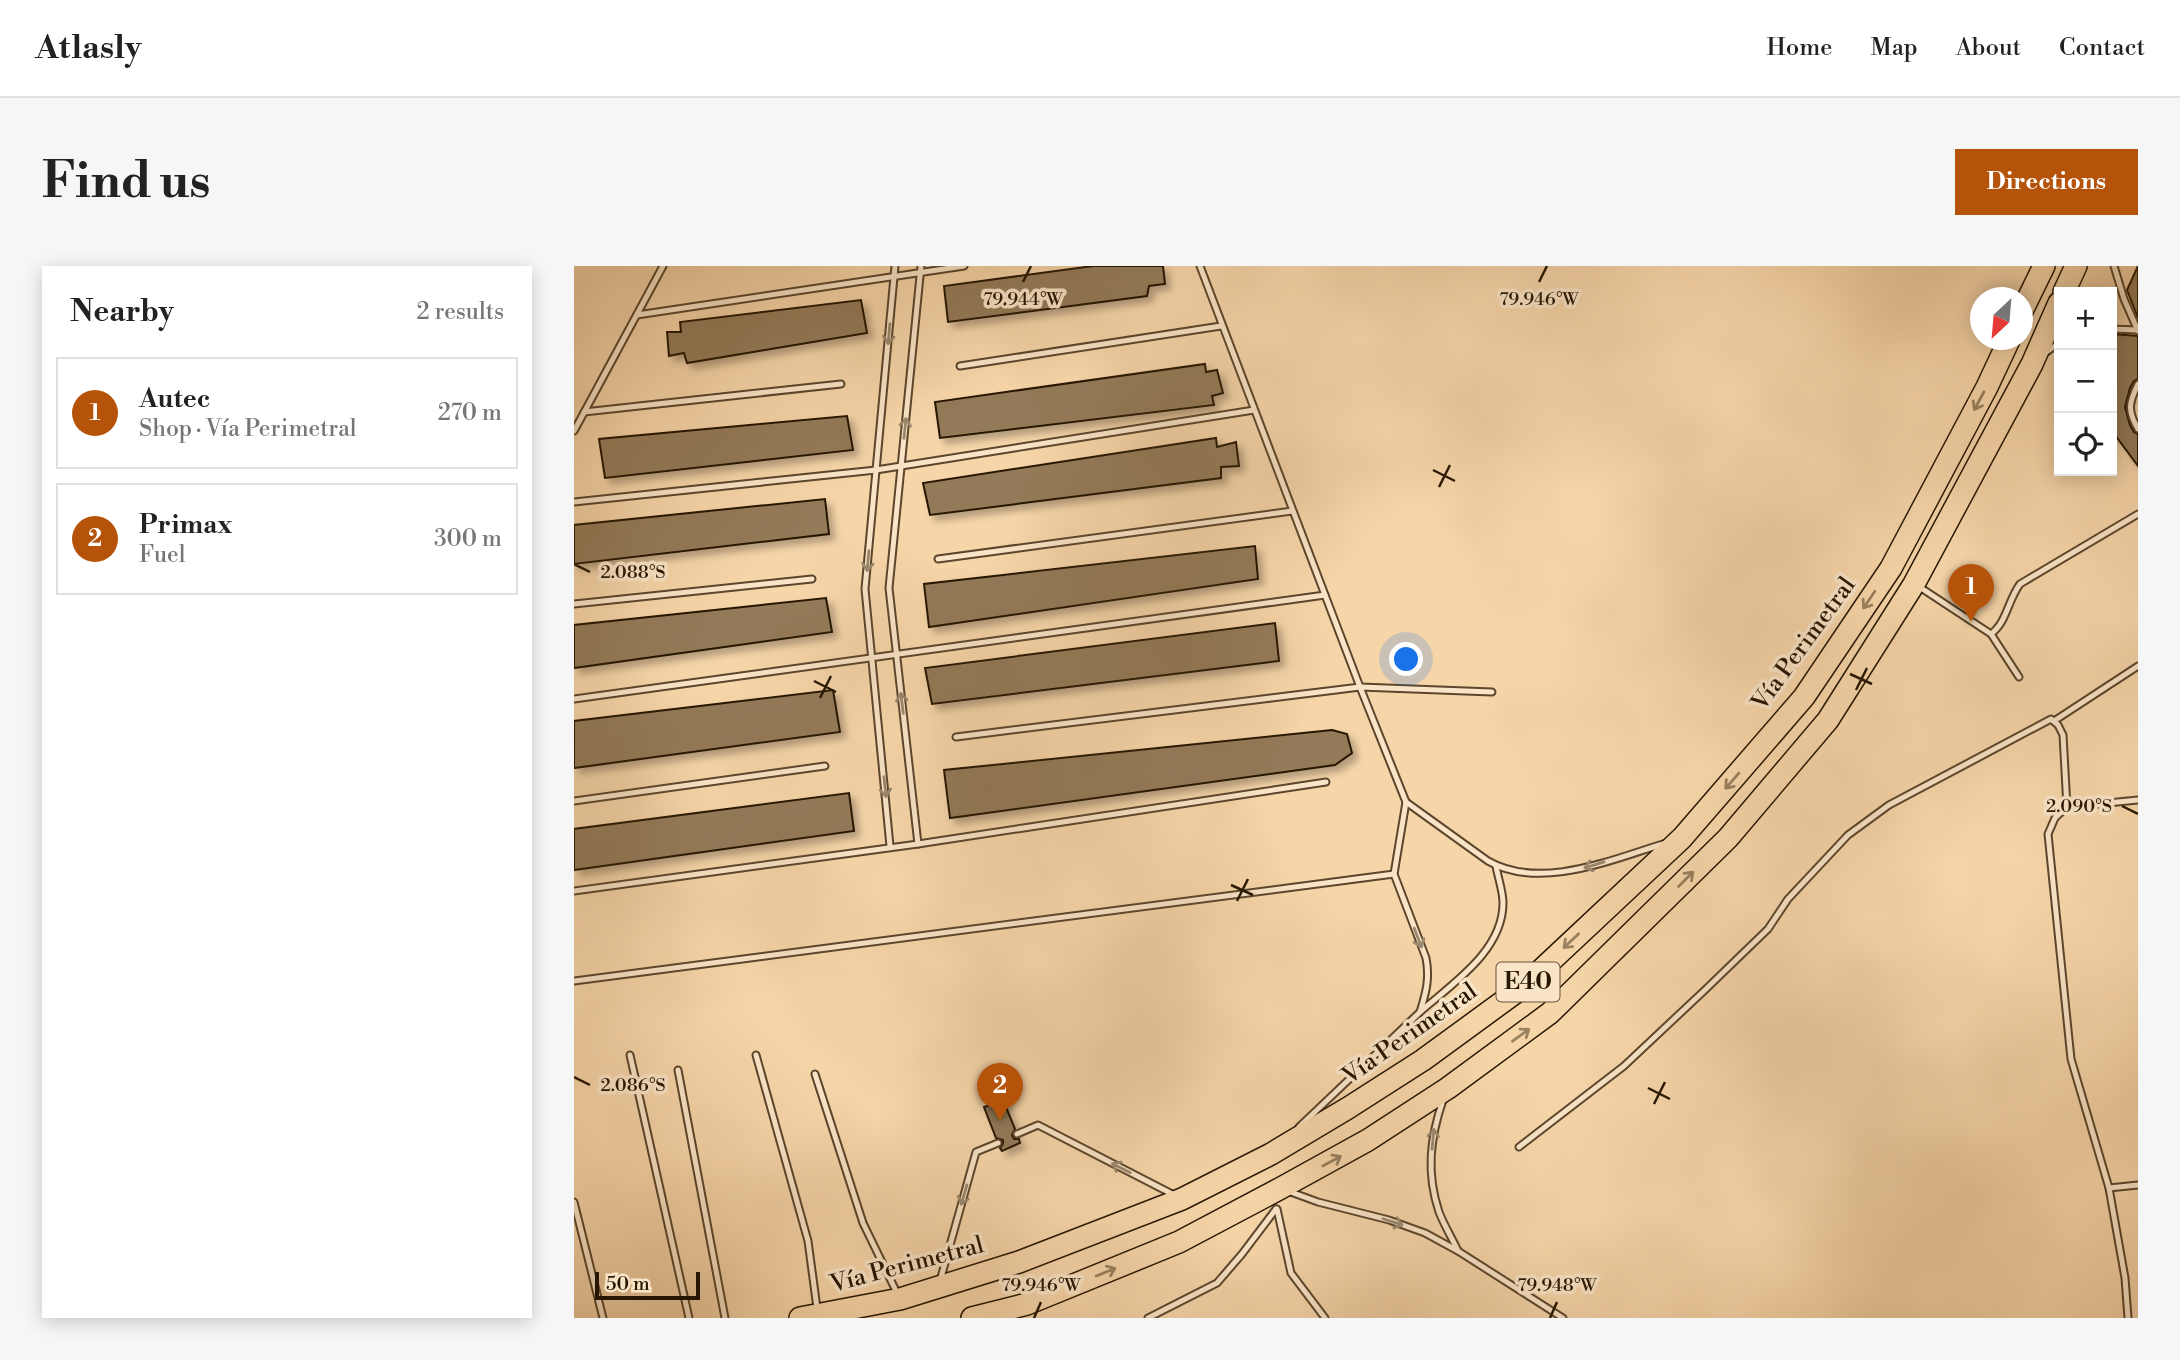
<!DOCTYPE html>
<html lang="en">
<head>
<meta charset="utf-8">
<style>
	:root { --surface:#fff; --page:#f6f6f6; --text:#222; --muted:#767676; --line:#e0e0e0; --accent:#b45309 }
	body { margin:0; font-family:"Libre Bodoni",serif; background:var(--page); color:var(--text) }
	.controls { position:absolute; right:21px; top:21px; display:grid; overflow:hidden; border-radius:0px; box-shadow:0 4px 18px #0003 }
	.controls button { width:63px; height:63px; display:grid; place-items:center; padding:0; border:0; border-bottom:2px solid var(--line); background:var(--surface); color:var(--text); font:35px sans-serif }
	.compass { position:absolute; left:1396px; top:21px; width:63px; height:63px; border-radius:50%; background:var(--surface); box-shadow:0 4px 18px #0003; rotate:206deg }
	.scale { position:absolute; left:21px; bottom:18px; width:105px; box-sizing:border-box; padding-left:7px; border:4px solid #271702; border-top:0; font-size:19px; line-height:24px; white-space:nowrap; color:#271702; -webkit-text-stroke:5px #f9e4c7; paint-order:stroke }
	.you { position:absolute; left:833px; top:394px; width:24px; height:24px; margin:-18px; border:5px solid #fff; border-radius:50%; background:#1a73e8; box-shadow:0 0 0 10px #1a73e833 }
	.badge { display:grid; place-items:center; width:46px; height:46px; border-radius:50%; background:var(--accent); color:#fff; font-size:23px; font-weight:700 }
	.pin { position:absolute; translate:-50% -58px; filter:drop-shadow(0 2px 4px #0008) }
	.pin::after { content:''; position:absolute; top:37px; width:24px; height:21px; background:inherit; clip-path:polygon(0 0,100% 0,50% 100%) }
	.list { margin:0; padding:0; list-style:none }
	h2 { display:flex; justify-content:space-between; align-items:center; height:91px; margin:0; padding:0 28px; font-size:30px }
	h2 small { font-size:23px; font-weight:400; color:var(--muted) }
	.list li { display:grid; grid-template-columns:46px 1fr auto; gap:21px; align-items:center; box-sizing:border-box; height:112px; margin:0 14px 14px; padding:0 14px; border:2px solid var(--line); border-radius:0px }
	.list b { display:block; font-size:26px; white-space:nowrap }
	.list p { margin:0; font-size:23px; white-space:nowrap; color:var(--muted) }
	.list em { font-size:23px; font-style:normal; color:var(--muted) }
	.icon { flex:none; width:38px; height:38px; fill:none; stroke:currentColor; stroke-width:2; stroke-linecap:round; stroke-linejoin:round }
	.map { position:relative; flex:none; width:1564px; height:1052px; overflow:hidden; border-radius:0px }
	header { display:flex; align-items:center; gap:42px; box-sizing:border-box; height:98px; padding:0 35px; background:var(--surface); border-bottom:2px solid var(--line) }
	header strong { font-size:33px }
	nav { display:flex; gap:38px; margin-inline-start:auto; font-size:24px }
	.intro { display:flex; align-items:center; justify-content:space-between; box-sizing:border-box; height:168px; padding:0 42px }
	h1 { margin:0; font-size:49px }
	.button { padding:18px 32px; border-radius:0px; background:var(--accent); color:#fff; font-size:24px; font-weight:700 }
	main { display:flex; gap:42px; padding:0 42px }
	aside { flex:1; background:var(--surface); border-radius:0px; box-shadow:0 4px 18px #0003 }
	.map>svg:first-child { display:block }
</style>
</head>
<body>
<header>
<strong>Atlasly</strong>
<nav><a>Home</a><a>Map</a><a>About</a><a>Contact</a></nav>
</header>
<div class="intro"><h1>Find us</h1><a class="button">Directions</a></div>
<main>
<aside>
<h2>Nearby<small>2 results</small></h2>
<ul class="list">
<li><span class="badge">1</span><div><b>Autec</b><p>Shop · Vía Perimetral</p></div><em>270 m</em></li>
<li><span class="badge">2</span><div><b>Primax</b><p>Fuel</p></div><em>300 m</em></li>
</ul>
</aside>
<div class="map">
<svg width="1564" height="1052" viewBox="0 0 1564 1052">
	<defs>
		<filter id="shadow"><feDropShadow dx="5.5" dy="5.5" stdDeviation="3.5" flood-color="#0004"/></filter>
	</defs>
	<rect width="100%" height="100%" fill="#f6d5a9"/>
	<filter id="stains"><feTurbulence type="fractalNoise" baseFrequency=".00286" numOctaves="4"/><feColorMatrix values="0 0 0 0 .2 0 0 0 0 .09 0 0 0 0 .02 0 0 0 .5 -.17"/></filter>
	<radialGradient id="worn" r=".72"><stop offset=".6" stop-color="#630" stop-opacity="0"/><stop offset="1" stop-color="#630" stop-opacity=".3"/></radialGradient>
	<!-- building -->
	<g fill="#937a59" stroke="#271702" stroke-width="2" filter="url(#shadow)">
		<polygon points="519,0 589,0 591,18 575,20 573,30 374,56 370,20"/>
		<polygon points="1564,0 1564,52 1553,24"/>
		<polygon points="287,34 293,67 113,97 110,87 95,90 93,66 107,66 106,56"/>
		<polygon points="1538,68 1564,70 1564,113 1560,115 1556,122 1551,141 1556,159 1560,166 1564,168 1564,200 1538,165"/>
		<polygon points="631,98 632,106 643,104 649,127 638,130 640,139 366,172 361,136"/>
		<polygon points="273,150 279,184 31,212 25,173"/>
		<polygon points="642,172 643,181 662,176 665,200 647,201 647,212 356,249 349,217"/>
		<polygon points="251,233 255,268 0,298 0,259"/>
		<polygon points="681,280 684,313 355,361 350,318"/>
		<polygon points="252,332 258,366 0,402 0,359"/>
		<polygon points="701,357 705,395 358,438 351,402"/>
		<polygon points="259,424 266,466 0,502 0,455"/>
		<polygon points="758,464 773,468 778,487 761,499 376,552 370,504"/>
		<polygon points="275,527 280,565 0,604 0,563"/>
		<polygon points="429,834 441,863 438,869 440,873 445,873 446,877 428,885 426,882 429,878 429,874 422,872 410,841"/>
	</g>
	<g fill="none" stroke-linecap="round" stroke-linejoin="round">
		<defs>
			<g id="lane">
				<path d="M626 0 786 421 832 536 820 608 852 692C856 712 852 727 846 746L725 861"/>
				<polyline points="1540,0 1550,33 1564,65"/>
				<polyline points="63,49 390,0"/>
				<polyline points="1538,63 1563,64"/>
				<polyline points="1471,87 1485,77"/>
				<polyline points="386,100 647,60"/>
				<path d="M1564 118C1555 137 1553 144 1564 163"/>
				<polyline points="10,146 267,118"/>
				<polyline points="0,165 89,0"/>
				<polyline points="0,236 302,204 680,144"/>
				<polyline points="364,293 718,245"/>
				<path d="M1344 320 1417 368C1433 356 1434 334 1446 318L1564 248"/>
				<polyline points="0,338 238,313"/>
				<polyline points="1417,368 1445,411"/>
				<polyline points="0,433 751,329"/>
				<polyline points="1480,455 1564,400"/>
				<polyline points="382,471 786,421 918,426"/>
				<polyline points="0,535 251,500"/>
				<path d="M832 536 914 595C967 625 1039 593 1092 577"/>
				<polyline points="344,578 315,322 347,0"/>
				<polyline points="316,580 291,323 321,0"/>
				<polyline points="0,625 344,578 752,516"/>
				<polyline points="0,715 820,608"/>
				<path d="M846 746C878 718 929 685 929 637 929 625 924 612 922 600"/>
				<polyline points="56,789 115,1052"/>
				<polyline points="182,789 234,975 243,1042"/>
				<polyline points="104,804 151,1052"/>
				<polyline points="241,808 289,957 323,1027"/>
				<path d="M869 834C856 872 852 907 865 946 870 959 878 972 884 985"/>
				<polyline points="443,868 464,859 602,930"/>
				<polyline points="945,881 1050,800 1132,723 1194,663 1214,633 1274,569 1315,539 1477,453 1484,459 1489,469 1493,541"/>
				<polyline points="1535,922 1564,919"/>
				<polyline points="714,925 744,936 815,954 851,967 884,985 989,1052"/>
				<polyline points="0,936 29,1052"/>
				<polyline points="703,943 717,1007 751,1052"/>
				<polyline points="366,1015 402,886 424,877"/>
				<polyline points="574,1052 643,1017 668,988 702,943"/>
				<polyline points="1554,1052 1551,1012 1535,922 1497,793 1474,568 1481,552 1493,541 1564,534"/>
			</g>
			<g id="highway">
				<polyline points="1490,26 1502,0"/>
				<polyline points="1448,45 1470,0"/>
				<polyline points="226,1052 326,1033 445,996 608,933 697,888 774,842 849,794 949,721 1108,572 1230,431 1317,302 1413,121 1435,74"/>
				<polyline points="398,1052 453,1038 605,976 707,922 794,874 874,822 976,747 1154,572 1254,454 1340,318 1458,98 1485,37"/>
			</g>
		</defs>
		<!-- lane casing -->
		<use href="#lane" stroke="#5b462c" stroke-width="9"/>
		<!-- highway casing -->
		<use href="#highway" stroke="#271702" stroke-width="24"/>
		<!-- lane -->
		<use href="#lane" stroke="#f9e4c7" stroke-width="5"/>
		<!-- highway -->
		<use href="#highway" stroke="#f6d5a9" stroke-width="21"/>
	</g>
	<!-- one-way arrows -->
	<defs><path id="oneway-shaft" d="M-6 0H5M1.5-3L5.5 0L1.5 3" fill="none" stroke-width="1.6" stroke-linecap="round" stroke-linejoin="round" transform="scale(1.75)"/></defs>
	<g stroke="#9a886e">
		<use href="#oneway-shaft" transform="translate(315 68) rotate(95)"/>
		<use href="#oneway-shaft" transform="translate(331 162) rotate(-84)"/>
		<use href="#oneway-shaft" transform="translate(294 295) rotate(95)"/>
		<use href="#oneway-shaft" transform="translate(328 437) rotate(-97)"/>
		<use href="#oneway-shaft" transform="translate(311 521) rotate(84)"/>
		<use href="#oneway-shaft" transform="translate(1020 599) rotate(163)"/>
		<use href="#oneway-shaft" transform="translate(844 672) rotate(69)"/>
		<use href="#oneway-shaft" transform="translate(859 873) rotate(-85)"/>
		<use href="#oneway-shaft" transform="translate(547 902) rotate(-153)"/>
		<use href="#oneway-shaft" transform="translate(390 929) rotate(106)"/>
		<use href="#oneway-shaft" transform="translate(819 956) rotate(18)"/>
	</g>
	<g stroke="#99805e">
		<use href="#oneway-shaft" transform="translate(1405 135) rotate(118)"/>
		<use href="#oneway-shaft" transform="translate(1295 334) rotate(124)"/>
		<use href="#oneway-shaft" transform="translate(1158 515) rotate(131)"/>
		<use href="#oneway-shaft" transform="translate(1112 613) rotate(-45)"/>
		<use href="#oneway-shaft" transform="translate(997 675) rotate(137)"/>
		<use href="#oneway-shaft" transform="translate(947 769) rotate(-36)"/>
		<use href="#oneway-shaft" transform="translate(758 895) rotate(-29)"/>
		<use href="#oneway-shaft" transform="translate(532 1006) rotate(-22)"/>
	</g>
	<!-- ticks -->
	<path fill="none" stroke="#271702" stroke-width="2.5" d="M449 16 457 0M965 16 973 0M859 204 881 215M865 221 876 199M0 298 16 306M1276 408 1298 418M240 415 262 426M1282 424 1293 402M246 432 257 410M1548 540 1564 548M657 619 679 629M663 635 674 613M0 811 16 819M1074 822 1096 833M1080 838 1091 816M460 1052 467 1036M976 1052 983 1036"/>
	<g text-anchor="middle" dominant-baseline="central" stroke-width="7" stroke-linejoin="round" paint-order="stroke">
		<!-- shield labels -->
		<rect fill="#f9e4c7" stroke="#66543d" stroke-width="2" x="922.5" y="696.5" width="63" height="39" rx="5"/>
		<g font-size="23" font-weight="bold" fill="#271702">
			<text x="954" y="716">E40</text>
		</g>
		<!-- street labels -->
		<g font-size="24" fill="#271702" stroke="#f9e4c7">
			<text transform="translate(1230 378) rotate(-54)">Vía Perimetral</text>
			<text transform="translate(836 768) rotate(-35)">Vía Perimetral</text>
			<text transform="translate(333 999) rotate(-15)">Vía Perimetral</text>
		</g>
	</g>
	<g font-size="18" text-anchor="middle" fill="#271702" stroke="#f9e4c7" stroke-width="7" stroke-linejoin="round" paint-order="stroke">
		<text x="965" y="39">79.946°W</text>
		<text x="449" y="39">79.944°W</text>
		<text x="59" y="312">2.088°S</text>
		<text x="1505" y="546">2.090°S</text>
		<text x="59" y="825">2.086°S</text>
		<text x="467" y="1025">79.946°W</text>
		<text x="983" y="1025">79.948°W</text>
	</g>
	<rect width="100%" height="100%" filter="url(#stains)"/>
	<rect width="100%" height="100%" fill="url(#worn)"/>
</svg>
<div class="controls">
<button>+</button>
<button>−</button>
<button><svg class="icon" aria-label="locate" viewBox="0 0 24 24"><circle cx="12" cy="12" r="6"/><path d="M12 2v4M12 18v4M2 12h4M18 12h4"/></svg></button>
</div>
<svg class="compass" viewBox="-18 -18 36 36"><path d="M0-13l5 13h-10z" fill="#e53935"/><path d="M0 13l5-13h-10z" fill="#767676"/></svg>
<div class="scale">50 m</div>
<div class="you"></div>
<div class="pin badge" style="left:1397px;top:356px">1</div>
<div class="pin badge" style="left:426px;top:855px">2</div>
</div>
</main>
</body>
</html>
